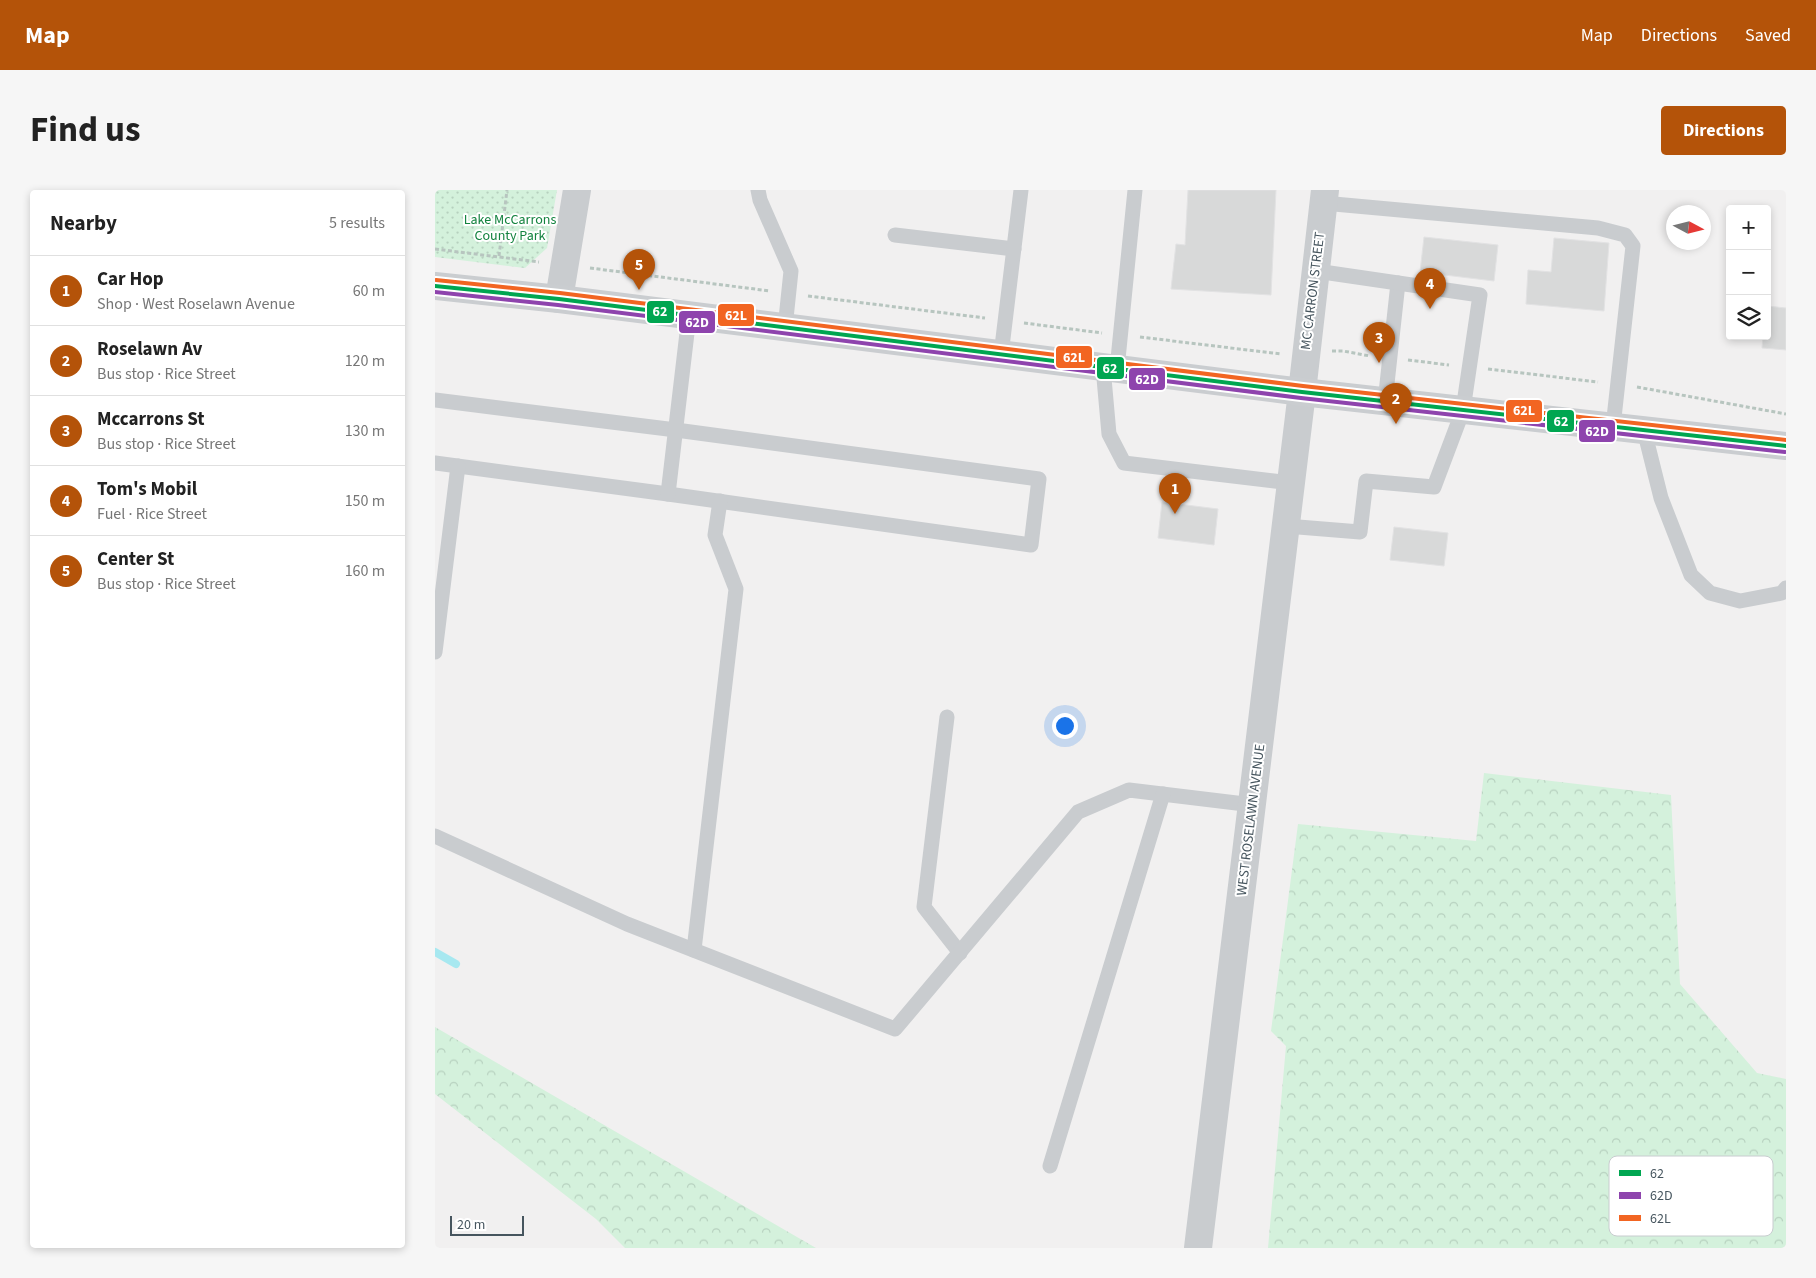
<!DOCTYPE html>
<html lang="en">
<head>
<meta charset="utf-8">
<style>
	:root { --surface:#fff; --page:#f6f6f6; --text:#222; --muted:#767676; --line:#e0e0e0; --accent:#b45309 }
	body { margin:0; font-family:"Source Sans 3",sans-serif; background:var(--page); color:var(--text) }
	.controls { position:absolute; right:15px; top:15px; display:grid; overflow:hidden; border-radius:5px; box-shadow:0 2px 8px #0003 }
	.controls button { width:45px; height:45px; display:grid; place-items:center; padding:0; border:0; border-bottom:1px solid var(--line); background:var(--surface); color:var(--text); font:25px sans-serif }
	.compass { position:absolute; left:1231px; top:15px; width:45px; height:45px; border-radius:50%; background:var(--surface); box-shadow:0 2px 8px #0003; rotate:97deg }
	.scale { position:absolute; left:15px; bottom:12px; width:74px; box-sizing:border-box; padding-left:5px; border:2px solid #46555e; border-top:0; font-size:14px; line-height:18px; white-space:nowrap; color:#46555e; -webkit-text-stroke:4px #fff; paint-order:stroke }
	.you { position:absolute; left:629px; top:535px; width:18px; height:18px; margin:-12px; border:4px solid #fff; border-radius:50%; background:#1a73e8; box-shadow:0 0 0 8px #1a73e833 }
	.badge { display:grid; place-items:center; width:32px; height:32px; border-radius:50%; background:var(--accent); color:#fff; font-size:16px; font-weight:700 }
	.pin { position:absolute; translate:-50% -41px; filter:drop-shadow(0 1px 2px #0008) }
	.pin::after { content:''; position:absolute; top:26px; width:18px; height:15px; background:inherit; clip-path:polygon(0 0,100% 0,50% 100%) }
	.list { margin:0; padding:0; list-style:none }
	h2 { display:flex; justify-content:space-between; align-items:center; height:65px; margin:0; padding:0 20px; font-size:21px }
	h2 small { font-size:16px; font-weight:400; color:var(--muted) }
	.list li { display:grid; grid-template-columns:32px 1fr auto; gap:15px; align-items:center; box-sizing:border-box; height:70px; padding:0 20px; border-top:1px solid var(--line) }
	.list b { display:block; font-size:19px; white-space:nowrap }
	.list p { margin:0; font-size:16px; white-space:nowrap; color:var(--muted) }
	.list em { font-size:16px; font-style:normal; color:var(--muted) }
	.icon { flex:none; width:28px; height:28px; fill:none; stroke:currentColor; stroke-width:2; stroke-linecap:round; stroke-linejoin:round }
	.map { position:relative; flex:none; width:1351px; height:1058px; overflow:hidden; border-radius:5px }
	header { display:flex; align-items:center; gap:30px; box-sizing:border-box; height:70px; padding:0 25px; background:var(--accent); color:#fff }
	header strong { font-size:24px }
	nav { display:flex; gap:28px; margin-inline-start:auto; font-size:18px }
	.intro { display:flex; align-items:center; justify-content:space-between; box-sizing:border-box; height:120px; padding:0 30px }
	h1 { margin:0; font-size:35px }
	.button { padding:12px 22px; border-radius:5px; background:var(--accent); color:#fff; font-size:18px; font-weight:700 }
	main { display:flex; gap:30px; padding:0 30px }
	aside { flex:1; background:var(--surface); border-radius:5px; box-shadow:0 2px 8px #0003 }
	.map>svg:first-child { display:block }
</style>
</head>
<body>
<header>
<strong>Map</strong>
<nav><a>Map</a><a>Directions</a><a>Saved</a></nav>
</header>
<div class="intro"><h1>Find us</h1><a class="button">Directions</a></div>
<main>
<aside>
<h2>Nearby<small>5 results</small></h2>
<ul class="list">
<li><span class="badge">1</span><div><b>Car Hop</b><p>Shop · West Roselawn Avenue</p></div><em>60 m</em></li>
<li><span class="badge">2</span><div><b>Roselawn Av</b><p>Bus stop · Rice Street</p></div><em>120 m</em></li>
<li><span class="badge">3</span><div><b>Mccarrons St</b><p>Bus stop · Rice Street</p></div><em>130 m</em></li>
<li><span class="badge">4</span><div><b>Tom's Mobil</b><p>Fuel · Rice Street</p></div><em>150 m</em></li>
<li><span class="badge">5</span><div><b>Center St</b><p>Bus stop · Rice Street</p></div><em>160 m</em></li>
</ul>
</aside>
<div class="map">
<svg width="1351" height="1058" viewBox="0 0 1351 1058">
	<defs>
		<pattern id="grass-dots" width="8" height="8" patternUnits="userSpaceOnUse" patternTransform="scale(1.25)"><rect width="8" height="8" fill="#d4f1dc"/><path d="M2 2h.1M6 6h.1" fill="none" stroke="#b7d1bf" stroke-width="1.8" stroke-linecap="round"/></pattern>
		<pattern id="forest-crowns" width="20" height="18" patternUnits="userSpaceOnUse" patternTransform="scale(1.25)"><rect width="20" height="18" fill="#d4f1dc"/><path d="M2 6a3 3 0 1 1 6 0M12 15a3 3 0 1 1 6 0" fill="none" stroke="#b7d1bf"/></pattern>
	</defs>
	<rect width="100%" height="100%" fill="#f1f0f0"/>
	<!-- grass -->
	<polygon fill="url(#grass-dots)" points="0,0 122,0 112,58 90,78 0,67"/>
	<!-- forest -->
	<g fill="url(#forest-crowns)">
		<polygon points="1049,583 1236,605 1245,794 1322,883 1351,889 1351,1058 833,1058 851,856 836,841 863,634 1041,651"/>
		<polygon points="0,837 381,1058 190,1058 161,1029 0,904"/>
	</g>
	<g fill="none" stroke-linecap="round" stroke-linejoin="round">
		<!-- stream -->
		<polyline stroke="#a7e8f0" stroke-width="8" points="0,762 21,774"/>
	</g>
	<!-- building -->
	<g fill="#d8d9d9" stroke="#e2e2e3">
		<polygon points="753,0 841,0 836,105 736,99 741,54 750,55"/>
		<polygon points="989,47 1063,55 1059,91 985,82"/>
		<polygon points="1119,48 1174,53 1169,121 1091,114 1093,80 1116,82"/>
		<polygon points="1332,116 1351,118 1351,160 1327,158 1328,146 1332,146"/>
		<polygon points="727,312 783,319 779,355 723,348"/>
		<polygon points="959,337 1013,343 1009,376 955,370"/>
	</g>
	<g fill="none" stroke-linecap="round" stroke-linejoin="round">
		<!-- path -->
		<g stroke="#b7c5bf" stroke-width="3" stroke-dasharray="4 2.5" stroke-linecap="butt">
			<polyline points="0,59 104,72"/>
			<polyline points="64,66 72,0"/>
			<polyline points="155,78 335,101"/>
			<polyline points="373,106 550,128"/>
			<polyline points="589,133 667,143"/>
			<polyline points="705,147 846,164"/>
			<polyline points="897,161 908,161 935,166"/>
			<polyline points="973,170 1014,175"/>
			<polyline points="1053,179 1163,192"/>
			<polyline points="1202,197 1351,224"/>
		</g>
		<!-- service -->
		<g stroke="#c9cccf" stroke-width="15">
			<polyline points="323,0 325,10 356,81 350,138"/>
			<polyline points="888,13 1163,38 1190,45 1198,56 1178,237"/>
			<polyline points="460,45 579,59"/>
			<polyline points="566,165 586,0"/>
			<polyline points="668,177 674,244 689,273 856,293"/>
			<polyline points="682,179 700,0"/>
			<polyline points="0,210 241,240 604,289 596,355 233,304 0,273"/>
			<polyline points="950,212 963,93"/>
			<polyline points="1209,240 1226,308 1256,385 1275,403 1305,411 1347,403 1351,398"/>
			<polyline points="233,304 254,126"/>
			<polyline points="851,336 925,342 931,291 999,297 1028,220 1045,105 881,81"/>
			<polyline points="0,462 23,276"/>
			<polyline points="512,527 489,717 525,763"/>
			<polyline points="0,646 192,734 460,839 643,622 694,600 818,615"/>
			<polyline points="259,760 301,399 280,345 285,311"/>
			<polyline points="615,976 728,604"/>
		</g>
		<!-- minor -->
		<g stroke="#c9cccf" stroke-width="28">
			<polyline points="124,109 142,0"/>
			<polyline points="867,202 890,0"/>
		</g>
		<!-- tertiary -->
		<polyline stroke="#c9cccf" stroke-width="28" points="763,1058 867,202"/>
		<!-- secondary -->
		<polyline stroke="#cacdd0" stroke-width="28" points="0,96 124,109 867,202 1351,256"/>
		<defs>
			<polyline id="bus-1" points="0,96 124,109 867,202 1351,256"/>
			<polyline id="bus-2" points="0,102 123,115 866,208 1350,262"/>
			<polyline id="bus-3" points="1,90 125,103 868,196 1351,250"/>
		</defs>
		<!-- bus-1 casing -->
		<use href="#bus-1" stroke="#fff" stroke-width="8"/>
		<!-- bus-2 casing -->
		<use href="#bus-2" stroke="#fff" stroke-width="8"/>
		<!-- bus-3 casing -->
		<use href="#bus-3" stroke="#fff" stroke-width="8"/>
		<!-- bus-1 -->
		<use href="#bus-1" stroke="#00a651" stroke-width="4"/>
		<!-- bus-2 -->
		<use href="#bus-2" stroke="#8e44ad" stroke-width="4"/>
		<!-- bus-3 -->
		<use href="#bus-3" stroke="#f26522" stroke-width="4"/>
	</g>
	<g text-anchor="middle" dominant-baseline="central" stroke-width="4" stroke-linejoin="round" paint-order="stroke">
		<!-- park labels -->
		<g font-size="14" fill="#13833f" stroke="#fff">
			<text x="75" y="30">Lake McCarrons<tspan x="75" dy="16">County Park</tspan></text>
		</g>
		<!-- street labels -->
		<g font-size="14" fill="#46555e" stroke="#fff">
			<text transform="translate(878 101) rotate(-83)">MC CARRON STREET</text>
			<text transform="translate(816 630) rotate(-83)">WEST ROSELAWN AVENUE</text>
		</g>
	</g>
	<!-- legend -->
	<rect x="1174" y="966" width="164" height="80" rx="8" fill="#fff" stroke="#c8cccf" stroke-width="1"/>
	<rect x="1184" y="980" width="22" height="6" fill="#00a651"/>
	<rect x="1184" y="1002" width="22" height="7" fill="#8e44ad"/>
	<rect x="1184" y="1025" width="22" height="6" fill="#f26522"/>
	<g font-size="14" fill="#46555e">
		<text x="1215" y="988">62</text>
		<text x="1215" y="1010">62D</text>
		<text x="1215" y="1033">62L</text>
	</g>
	<g stroke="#fff" stroke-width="2">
		<rect x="211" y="110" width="29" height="24" rx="5" fill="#00a651"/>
		<rect x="282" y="113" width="38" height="24" rx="5" fill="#f26522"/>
		<rect x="243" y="120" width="38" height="24" rx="5" fill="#8e44ad"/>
		<rect x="620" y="155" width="38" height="24" rx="5" fill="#f26522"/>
		<rect x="661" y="166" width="29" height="24" rx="5" fill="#00a651"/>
		<rect x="693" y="177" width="38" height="24" rx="5" fill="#8e44ad"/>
		<rect x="1070" y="209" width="38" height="24" rx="5" fill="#f26522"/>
		<rect x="1111" y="219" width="29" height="24" rx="5" fill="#00a651"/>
		<rect x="1143" y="229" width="38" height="24" rx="5" fill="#8e44ad"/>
	</g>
	<g font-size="14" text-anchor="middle" font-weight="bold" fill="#fff">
		<text x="225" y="126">62</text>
		<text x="301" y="130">62L</text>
		<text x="262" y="137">62D</text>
		<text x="639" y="172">62L</text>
		<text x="675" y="183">62</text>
		<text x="712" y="194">62D</text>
		<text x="1089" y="225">62L</text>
		<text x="1126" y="236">62</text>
		<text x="1162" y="246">62D</text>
	</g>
</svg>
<div class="controls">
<button>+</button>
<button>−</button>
<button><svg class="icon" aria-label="layers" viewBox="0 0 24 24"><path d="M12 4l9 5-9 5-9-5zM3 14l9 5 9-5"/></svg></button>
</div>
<svg class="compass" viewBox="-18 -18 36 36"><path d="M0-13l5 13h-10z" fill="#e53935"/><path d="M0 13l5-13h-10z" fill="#767676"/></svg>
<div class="scale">20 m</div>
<div class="you"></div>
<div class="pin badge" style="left:740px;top:324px">1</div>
<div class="pin badge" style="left:961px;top:234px">2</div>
<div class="pin badge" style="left:944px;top:173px">3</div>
<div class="pin badge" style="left:995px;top:119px">4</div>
<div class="pin badge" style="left:204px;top:100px">5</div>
</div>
</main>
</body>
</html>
